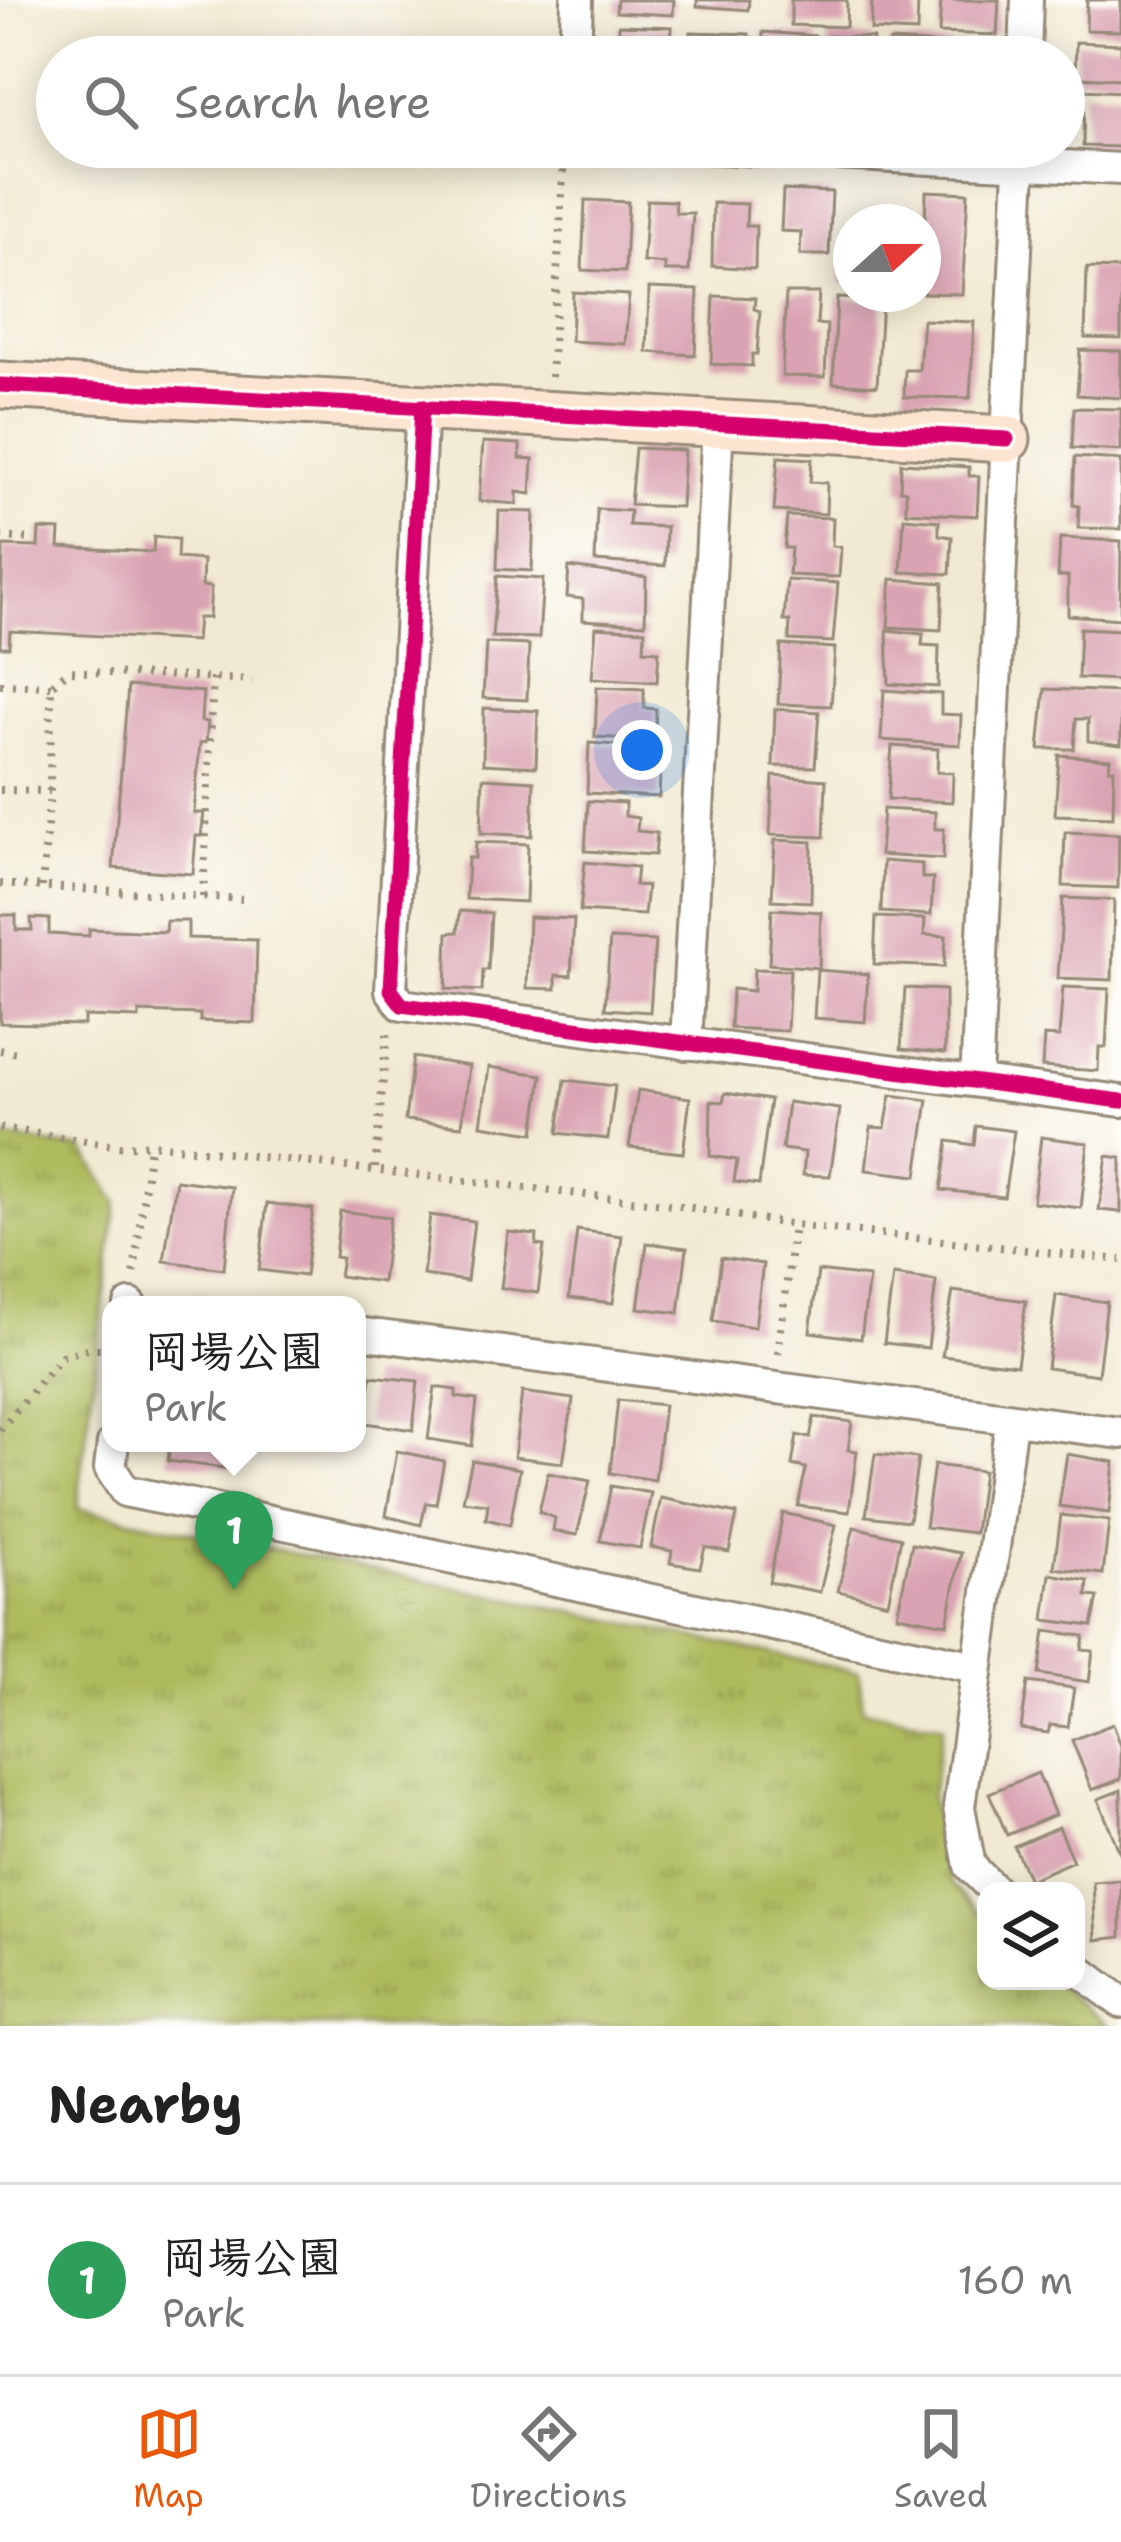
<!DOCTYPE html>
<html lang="en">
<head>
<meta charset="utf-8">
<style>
	:root { --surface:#fff; --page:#f2f2f2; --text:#222; --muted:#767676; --line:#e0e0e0; --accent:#ea580c }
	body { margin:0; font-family:"Shantell Sans","Klee One",sans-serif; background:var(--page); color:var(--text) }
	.controls { position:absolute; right:36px; bottom:36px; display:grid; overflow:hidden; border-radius:24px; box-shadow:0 6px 30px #0003 }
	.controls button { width:108px; height:108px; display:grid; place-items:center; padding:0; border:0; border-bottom:3px solid var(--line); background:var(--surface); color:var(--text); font:60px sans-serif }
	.compass { position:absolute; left:833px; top:204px; width:108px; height:108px; border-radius:50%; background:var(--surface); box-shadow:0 6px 30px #0003; rotate:69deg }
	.you { position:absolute; left:642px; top:750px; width:42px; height:42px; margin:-30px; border:9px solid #fff; border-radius:50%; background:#1a73e8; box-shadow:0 0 0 18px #1a73e833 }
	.badge { display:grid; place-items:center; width:78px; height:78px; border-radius:50%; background:var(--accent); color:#fff; font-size:39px; font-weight:700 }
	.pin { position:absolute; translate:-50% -99px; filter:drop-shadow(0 3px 6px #0008) }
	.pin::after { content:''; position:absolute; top:63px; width:42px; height:36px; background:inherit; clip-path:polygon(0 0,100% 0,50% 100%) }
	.popup { position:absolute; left:102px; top:1296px; width:264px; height:156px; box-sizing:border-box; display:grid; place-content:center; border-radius:24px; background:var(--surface); filter:drop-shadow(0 3px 9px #0005); font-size:39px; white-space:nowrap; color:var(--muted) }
	.popup b { font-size:45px; color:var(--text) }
	.popup::after { content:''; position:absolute; left:50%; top:100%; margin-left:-24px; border:24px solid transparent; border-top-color:var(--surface) }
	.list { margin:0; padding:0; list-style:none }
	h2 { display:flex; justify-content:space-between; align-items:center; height:156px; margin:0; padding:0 48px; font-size:51px }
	h2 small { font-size:39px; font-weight:400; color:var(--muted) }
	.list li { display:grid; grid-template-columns:78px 1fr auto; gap:36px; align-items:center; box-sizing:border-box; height:192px; padding:0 48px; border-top:3px solid var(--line) }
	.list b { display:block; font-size:45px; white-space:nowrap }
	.list p { margin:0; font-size:39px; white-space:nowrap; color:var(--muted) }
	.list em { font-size:39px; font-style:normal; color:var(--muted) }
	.icon { flex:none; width:66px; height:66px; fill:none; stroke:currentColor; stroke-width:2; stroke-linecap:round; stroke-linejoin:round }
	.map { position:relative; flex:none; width:1121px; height:2026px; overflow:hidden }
	.search { position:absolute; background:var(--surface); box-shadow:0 6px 30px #0003; left:36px; right:36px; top:36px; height:132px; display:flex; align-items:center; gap:30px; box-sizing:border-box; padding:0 42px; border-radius:66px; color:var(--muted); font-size:45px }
	.sheet { height:348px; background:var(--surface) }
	nav { display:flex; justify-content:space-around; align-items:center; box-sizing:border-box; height:168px; border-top:3px solid var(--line); background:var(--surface); font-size:33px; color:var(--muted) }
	nav a { display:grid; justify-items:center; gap:6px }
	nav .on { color:var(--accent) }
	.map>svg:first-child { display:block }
</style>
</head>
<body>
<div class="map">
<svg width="1121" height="2026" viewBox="0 0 1121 2026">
	<defs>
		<pattern id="grass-tufts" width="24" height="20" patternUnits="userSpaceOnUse" patternTransform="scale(3)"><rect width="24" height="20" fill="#aebb5d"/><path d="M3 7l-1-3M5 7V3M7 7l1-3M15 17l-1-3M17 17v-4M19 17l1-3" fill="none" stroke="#8f984c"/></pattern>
	</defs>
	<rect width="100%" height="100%" fill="#fdfcf7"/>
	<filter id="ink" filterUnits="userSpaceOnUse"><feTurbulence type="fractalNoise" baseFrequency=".00833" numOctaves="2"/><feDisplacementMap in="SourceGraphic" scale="24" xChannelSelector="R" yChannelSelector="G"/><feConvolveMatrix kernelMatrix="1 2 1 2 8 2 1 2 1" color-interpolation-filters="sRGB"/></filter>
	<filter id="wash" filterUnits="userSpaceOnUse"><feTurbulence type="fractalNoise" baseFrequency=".004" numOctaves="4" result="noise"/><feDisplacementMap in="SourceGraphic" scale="48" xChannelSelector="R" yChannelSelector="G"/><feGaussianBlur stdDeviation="2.7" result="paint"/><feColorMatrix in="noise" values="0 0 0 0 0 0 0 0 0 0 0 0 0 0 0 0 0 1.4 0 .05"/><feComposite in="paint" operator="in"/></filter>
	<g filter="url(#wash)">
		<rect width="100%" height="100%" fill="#f1e9d1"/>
		<!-- grass -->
		<polygon fill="url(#grass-tufts)" stroke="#74723e" stroke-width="3" points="0,1137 83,1149 117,1202 77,1508 859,1672 863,1710 943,1725 931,1797 951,1884 986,1919 986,1981 1053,1981 1109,2026 0,2026"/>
		<g id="blocks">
			<!-- building -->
			<g fill="#daa3b3">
				<polygon points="617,0 674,0 673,15 616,12"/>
				<polygon points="697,0 749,0 748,10 697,6"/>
				<polygon points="791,0 847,0 846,27 791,25"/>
				<polygon points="872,0 918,0 917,32 871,30"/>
				<polygon points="941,0 999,0 997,35 939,33"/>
				<polygon points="1087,0 1121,0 1121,31 1086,30"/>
				<polygon points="619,25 672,27 670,57 618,57"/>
				<polygon points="691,32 749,34 747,57 689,57"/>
				<polygon points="763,32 816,36 815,57 762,57"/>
				<polygon points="828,36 873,38 872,57 828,57"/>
				<polygon points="890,41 993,47 993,57 888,57"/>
				<polygon points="1076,42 1121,44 1121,79 1075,77"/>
				<polygon points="1084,90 1121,92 1121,147 1083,146"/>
				<polygon points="783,190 832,192 829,255 800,255 801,232 781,231"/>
				<polygon points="926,191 968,193 962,294 923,293"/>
				<polygon points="585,200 628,202 625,272 582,270"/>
				<polygon points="647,200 675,201 676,213 693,213 689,271 665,271 665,264 643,262"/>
				<polygon points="713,203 747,204 746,226 756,226 755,269 712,266"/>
				<polygon points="870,207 908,209 907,222 868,222"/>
				<polygon points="843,232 851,232 851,284 840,283"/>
				<polygon points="1087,268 1121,269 1121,339 1085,338"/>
				<polygon points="649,288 698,290 695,355 647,352"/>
				<polygon points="573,292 629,295 625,344 571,341"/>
				<polygon points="786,293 819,293 817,324 827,325 825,377 782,376"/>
				<polygon points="714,296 755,298 754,309 760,311 757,354 752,354 752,366 711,364"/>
				<polygon points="837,298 882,300 877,386 833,383"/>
				<polygon points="923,320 974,322 970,398 904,397 905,370 919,370"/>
				<polygon points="1080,350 1121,351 1121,398 1077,395"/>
				<polygon points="1074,408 1121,409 1121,451 1072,448"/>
				<polygon points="483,442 520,444 520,458 533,459 531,494 517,492 517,504 479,501"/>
				<polygon points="635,448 684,450 681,507 630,505"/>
				<polygon points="778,457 812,459 810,482 827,483 826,514 774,511"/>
				<polygon points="1075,457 1121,460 1121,529 1078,528 1079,506 1073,505"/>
				<polygon points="901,463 969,467 969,476 979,476 977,516 906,512 906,491 900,490"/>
				<polygon points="597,509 630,511 629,525 666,527 665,566 595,561"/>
				<polygon points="499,511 534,512 532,571 497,569"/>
				<polygon points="787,516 833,518 832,546 841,547 839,577 789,575 791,548 784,548"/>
				<polygon points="904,518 939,521 939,535 952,537 950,574 901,572"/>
				<polygon points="39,529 60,530 59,547 153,552 154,537 178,539 177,558 203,560 202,586 211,587 209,618 198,618 196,641 10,631 9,647 0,647 3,546 38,547"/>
				<polygon points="1060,538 1121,541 1120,619 1068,615 1068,576 1058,576"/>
				<polygon points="569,567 646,577 645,624 583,620 583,599 567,597"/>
				<polygon points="497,576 543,579 539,638 492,637"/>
				<polygon points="891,579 943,583 941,630 888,627"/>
				<polygon points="787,580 838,583 833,642 789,640 790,621 784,621"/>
				<polygon points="596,627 645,630 644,650 659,651 657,682 592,678"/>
				<polygon points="1080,628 1121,630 1121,680 1078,678"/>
				<polygon points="887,630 923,634 922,645 939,646 938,687 889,684"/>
				<polygon points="486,643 529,645 527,700 483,698"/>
				<polygon points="781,645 835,648 831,706 778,704"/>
				<polygon points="128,686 203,692 201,721 208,722 206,742 200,743 194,813 204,813 201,836 196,836 193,874 113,868"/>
				<polygon points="597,687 644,689 644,708 656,709 655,740 595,737"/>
				<polygon points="1045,689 1121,692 1121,745 1088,741 1088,719 1076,719 1074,749 1039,749"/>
				<polygon points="884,690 941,694 941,714 961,715 960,745 881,740"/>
				<polygon points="484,708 538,711 536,767 483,764"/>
				<polygon points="775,709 819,712 815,767 773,766"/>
				<polygon points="589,743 629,746 628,758 640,759 640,774 660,776 659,797 587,793"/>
				<polygon points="892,746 938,749 937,772 953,773 952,802 888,799"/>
				<polygon points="1059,755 1110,759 1109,769 1114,769 1113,817 1055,815"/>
				<polygon points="773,776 826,780 824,837 770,835"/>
				<polygon points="483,778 534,781 532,836 481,833"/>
				<polygon points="588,801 625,803 625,816 638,818 637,831 657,833 655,855 585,851"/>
				<polygon points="883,809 935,812 935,829 944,829 943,859 880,855"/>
				<polygon points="1065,832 1119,834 1118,888 1063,886"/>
				<polygon points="775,840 812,842 811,902 772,900"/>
				<polygon points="476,842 528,844 526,902 466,899 468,858 475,858"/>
				<polygon points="883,861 922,864 922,878 933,878 931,915 881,912"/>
				<polygon points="585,862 637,867 635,885 647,886 644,915 580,911"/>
				<polygon points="1063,898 1114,900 1112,980 1058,978"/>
				<polygon points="772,909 821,912 819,968 769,964"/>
				<polygon points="460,911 491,913 488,970 483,970 482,991 446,989 448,933 458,932"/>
				<polygon points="0,915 16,915 16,930 32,930 31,918 49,919 49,934 89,936 89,929 165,932 166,921 188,921 188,938 257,940 255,1023 200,1021 200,1014 139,1012 139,1018 84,1016 84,1025 0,1023"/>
				<polygon points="529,917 574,919 571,976 556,975 556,989 527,988"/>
				<polygon points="876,917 925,919 924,935 946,936 944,967 874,964"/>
				<polygon points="610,939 655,941 650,1012 605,1009"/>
				<polygon points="754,969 790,970 787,1031 730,1028 732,989 753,991"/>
				<polygon points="817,970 868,974 865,1022 814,1018"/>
				<polygon points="1063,987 1109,989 1106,1047 1099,1047 1098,1071 1042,1067 1044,1036 1059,1037"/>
				<polygon points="905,988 945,990 945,1053 901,1049"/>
				<polygon points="413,1057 469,1066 462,1126 405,1120"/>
				<polygon points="489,1067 542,1075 534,1133 481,1125"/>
				<polygon points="565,1080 615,1086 608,1139 558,1133"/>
				<polygon points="638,1090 690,1098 683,1153 629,1147"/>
				<polygon points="725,1093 770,1100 759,1185 734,1182 737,1160 710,1156 711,1101 723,1102"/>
				<polygon points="891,1095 928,1100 917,1176 866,1170 871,1127 885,1128"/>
				<polygon points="788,1102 840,1109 830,1176 803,1175 805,1152 782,1149"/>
				<polygon points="976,1126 1014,1131 1004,1197 941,1190 948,1141 974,1145"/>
				<polygon points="1041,1137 1088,1143 1081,1208 1033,1202"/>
				<polygon points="1107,1156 1121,1158 1121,1212 1099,1210"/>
				<polygon points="176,1180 232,1187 224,1269 164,1261"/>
				<polygon points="267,1203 313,1209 305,1276 259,1270"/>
				<polygon points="340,1211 390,1217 382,1282 339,1276 342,1258 335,1257"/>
				<polygon points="430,1215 474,1221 467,1281 423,1275"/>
				<polygon points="577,1230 622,1236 613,1303 569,1298"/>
				<polygon points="508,1232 537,1235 536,1245 544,1246 538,1293 501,1288"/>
				<polygon points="647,1243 687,1248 679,1313 638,1308"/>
				<polygon points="721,1258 763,1264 755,1327 713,1321"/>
				<polygon points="818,1271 869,1277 861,1339 810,1332"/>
				<polygon points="893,1275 936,1281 928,1348 884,1343"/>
				<polygon points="953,1291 1026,1301 1017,1365 942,1356"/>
				<polygon points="1056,1295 1107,1302 1098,1375 1047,1368"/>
				<polygon points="371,1376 418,1381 413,1430 365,1423"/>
				<polygon points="435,1387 456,1390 456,1397 477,1400 472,1446 428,1439"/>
				<polygon points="522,1392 573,1399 563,1463 514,1457"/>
				<polygon points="618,1400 664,1405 655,1480 610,1473"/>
				<polygon points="814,1417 852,1422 848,1450 857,1451 849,1512 798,1506 806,1468 792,1465 797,1435 810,1438"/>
				<polygon points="170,1443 237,1443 232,1469 168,1461"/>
				<polygon points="397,1451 444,1461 436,1504 426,1503 421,1525 386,1516"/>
				<polygon points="875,1454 918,1458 909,1521 866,1516"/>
				<polygon points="1067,1454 1114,1462 1109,1513 1059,1506"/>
				<polygon points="472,1460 520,1469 510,1525 486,1519 488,1504 463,1501"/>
				<polygon points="934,1465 983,1471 975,1533 925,1527"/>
				<polygon points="548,1473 590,1481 577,1535 553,1531 555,1518 539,1512"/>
				<polygon points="611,1486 651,1493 640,1548 600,1541"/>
				<polygon points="661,1498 737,1514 729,1552 705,1547 700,1568 670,1563 672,1551 651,1547"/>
				<polygon points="783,1513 836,1525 820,1592 769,1582"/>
				<polygon points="1061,1515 1109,1521 1103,1574 1054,1568"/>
				<polygon points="854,1527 901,1538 888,1603 838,1591"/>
				<polygon points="912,1544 961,1553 947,1624 897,1615"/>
				<polygon points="1050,1574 1088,1581 1087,1596 1098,1597 1092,1626 1044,1620"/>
				<polygon points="1045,1631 1084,1636 1082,1650 1093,1651 1089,1682 1039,1674"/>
				<polygon points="1028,1682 1074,1688 1068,1727 1050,1725 1048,1733 1021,1729"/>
				<polygon points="1113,1724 1121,1746 1121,1779 1092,1790 1072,1740"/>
				<polygon points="1038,1773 1055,1815 1007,1835 989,1793"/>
				<polygon points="1121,1790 1121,1856 1098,1799"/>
				<polygon points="1058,1827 1073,1861 1029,1880 1014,1846"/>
				<polygon points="1121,1880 1121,1937 1096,1940 1093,1882"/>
			</g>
		</g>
	</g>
	<g filter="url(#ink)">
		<use href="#blocks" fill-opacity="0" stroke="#968a78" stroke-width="3"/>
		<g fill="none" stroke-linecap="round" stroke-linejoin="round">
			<defs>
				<g id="street">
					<polyline points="575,57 577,0"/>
					<polyline points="1025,57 1027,0"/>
					<polyline points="701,147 1121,169"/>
					<polyline points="422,406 391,990 402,1005 1121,1101"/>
					<polyline points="686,1044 718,424"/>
					<polyline points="976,1081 1021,147"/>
					<polyline points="130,1305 131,1305"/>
					<polyline points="357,1333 1121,1433"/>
					<polyline points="113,1443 110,1468 125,1491 976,1667"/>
					<polyline points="995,1891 970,1866 959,1807 1011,1421"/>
					<polyline points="1076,1968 1121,2002"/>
				</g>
				<polyline id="secondary" points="0,385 1007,439"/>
			</defs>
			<!-- street casing -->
			<use href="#street" stroke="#968a78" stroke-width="36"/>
			<!-- secondary casing -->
			<use href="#secondary" stroke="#968a78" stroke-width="51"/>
			<!-- path -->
			<g stroke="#968a78" stroke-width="8" stroke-dasharray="3 9" stroke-linecap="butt">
				<polyline points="551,377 564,160 572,147"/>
				<polyline points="0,537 34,539"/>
				<polyline points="0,684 51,686"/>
				<polyline points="0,790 50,791"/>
				<polyline points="0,884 242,899"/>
				<polyline points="42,887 50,791 51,686 68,671 252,680"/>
				<polyline points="203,897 213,677"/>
				<polyline points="0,1050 23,1054"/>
				<polyline points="0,1128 125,1147 150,1144 681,1206 794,1225 1121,1260"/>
				<polyline points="375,1168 387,1034"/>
				<polyline points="134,1273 150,1144"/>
				<polyline points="778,1354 794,1225"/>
				<polyline points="0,1430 62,1356 88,1349 111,1349"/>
			</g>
			<!-- street -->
			<use href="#street" stroke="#fff" stroke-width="30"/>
			<!-- secondary -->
			<use href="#secondary" stroke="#fce5d0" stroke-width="45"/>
			<defs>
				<g id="cycleway">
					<polyline points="0,385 1007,439"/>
					<polyline points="422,406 391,990 402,1005 1121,1101"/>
				</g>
			</defs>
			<!-- cycleway casing -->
			<use href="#cycleway" stroke="#fdfcf7" stroke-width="22"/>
			<!-- cycleway -->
			<use href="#cycleway" stroke="#d6006c" stroke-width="15"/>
		</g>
	</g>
</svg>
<div class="controls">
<button><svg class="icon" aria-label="layers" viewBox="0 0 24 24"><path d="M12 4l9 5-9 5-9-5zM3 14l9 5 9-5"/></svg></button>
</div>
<svg class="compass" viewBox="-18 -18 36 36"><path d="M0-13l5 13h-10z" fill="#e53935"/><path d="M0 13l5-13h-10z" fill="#767676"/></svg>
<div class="you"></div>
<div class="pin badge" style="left:234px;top:1590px;background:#2e9e5b">1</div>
<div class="popup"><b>岡場公園</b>Park</div>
<div class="search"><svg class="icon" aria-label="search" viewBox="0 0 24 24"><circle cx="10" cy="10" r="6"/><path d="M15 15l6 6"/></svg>Search here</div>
</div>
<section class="sheet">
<h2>Nearby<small></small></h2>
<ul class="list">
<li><span class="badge" style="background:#2e9e5b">1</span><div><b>岡場公園</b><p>Park</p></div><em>160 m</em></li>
</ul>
</section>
<nav>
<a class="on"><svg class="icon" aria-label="map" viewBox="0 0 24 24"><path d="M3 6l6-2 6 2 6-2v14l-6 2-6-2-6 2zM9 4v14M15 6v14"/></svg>Map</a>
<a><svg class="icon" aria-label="directions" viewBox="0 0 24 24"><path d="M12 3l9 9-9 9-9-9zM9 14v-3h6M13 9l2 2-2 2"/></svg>Directions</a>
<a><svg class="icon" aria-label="saved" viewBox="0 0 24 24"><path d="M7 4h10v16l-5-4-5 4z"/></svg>Saved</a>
</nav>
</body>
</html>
